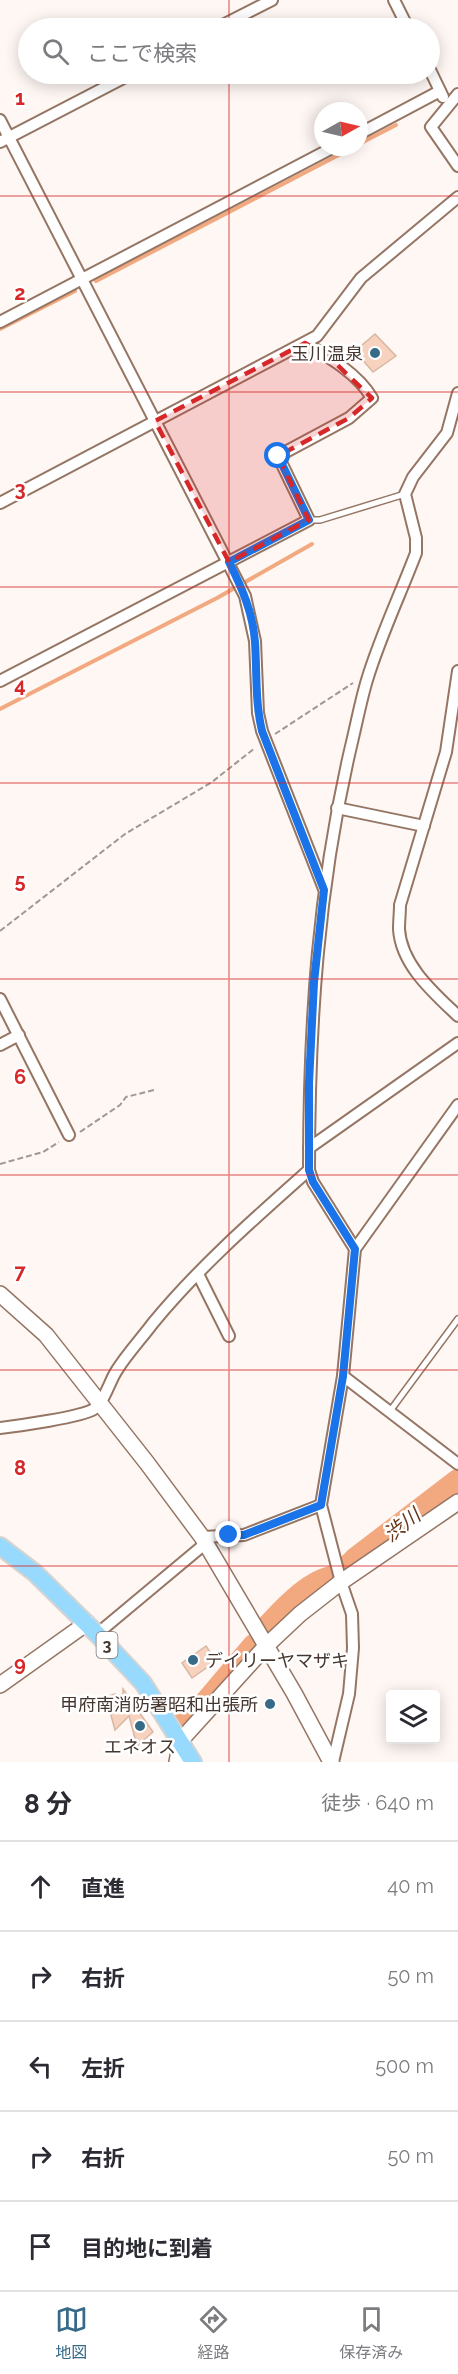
<!DOCTYPE html>
<html lang="ja">
<head>
<meta charset="utf-8">
<style>
	:root { --surface:#fff; --page:#f7f7f7; --text:#2b2b33; --muted:#7c7c81; --line:#e1e1e2; --accent:#366a87 }
	body { margin:0; font-family:Raleway,"Noto Sans JP",sans-serif; background:var(--page); color:var(--text) }
	.controls { position:absolute; right:18px; bottom:18px; display:grid; overflow:hidden; border-radius:6px; box-shadow:0 3px 15px #0003 }
	.controls button { width:54px; height:54px; display:grid; place-items:center; padding:0; border:0; border-bottom:2px solid var(--line); background:var(--surface); color:var(--text); font:30px sans-serif }
	.compass { position:absolute; left:314px; top:102px; width:54px; height:54px; border-radius:50%; background:var(--surface); box-shadow:0 3px 15px #0003; rotate:82deg }
	.stop { position:absolute; width:18px; height:18px; margin:-14px; border:4px solid #1a73e8; border-radius:50%; background:#fff }
	.stop.end { background:#1a73e8; border-color:#fff; box-shadow:0 2px 6px #0008 }
	.list { margin:0; padding:0; list-style:none }
	h2 { display:flex; justify-content:space-between; align-items:center; height:78px; margin:0; padding:0 24px; font-size:26px }
	h2 small { font-size:20px; font-weight:400; color:var(--muted) }
	.list li { display:grid; grid-template-columns:39px 1fr auto; gap:18px; align-items:center; box-sizing:border-box; height:90px; padding:0 24px; border-top:2px solid var(--line) }
	.list b { display:block; font-size:22px; white-space:nowrap }
	.list em { font-size:20px; font-style:normal; color:var(--muted) }
	.icon { flex:none; width:33px; height:33px; fill:none; stroke:currentColor; stroke-width:2; stroke-linecap:round; stroke-linejoin:round }
	.map { position:relative; flex:none; width:458px; height:1762px; overflow:hidden }
	.search { position:absolute; background:var(--surface); box-shadow:0 3px 15px #0003; left:18px; right:18px; top:18px; height:66px; display:flex; align-items:center; gap:15px; box-sizing:border-box; padding:0 21px; border-radius:33px; color:var(--muted); font-size:22px }
	.sheet { height:528px; background:var(--surface) }
	nav { display:flex; justify-content:space-around; align-items:center; box-sizing:border-box; height:84px; border-top:2px solid var(--line); background:var(--surface); font-size:16px; color:var(--muted) }
	nav a { display:grid; justify-items:center; gap:3px }
	nav .on { color:var(--accent) }
	.map>svg:first-child { display:block }
</style>
</head>
<body>
<div class="map">
<svg width="458" height="1762" viewBox="0 0 458 1762">
	<rect width="100%" height="100%" fill="#fef7f3"/>
	<g fill="none" stroke-linecap="round" stroke-linejoin="round">
		<!-- stream -->
		<g stroke="#f2a980" stroke-width="4">
			<polyline points="359,144 396,125"/>
			<polyline points="96,281 354,147"/>
			<polyline points="0,329 75,291"/>
			<polyline points="0,709 217,598 312,544"/>
		</g>
		<!-- river -->
		<g stroke="#f2a980" stroke-width="24">
			<polyline points="346,1569 356,1559 458,1481"/>
			<path d="M266 1629C282 1611 307 1584 331 1578"/>
			<polyline points="184,1725 185,1722 205,1704 254,1646"/>
		</g>
	</g>
	<!-- building -->
	<g fill="#f7d3bf" stroke="#dab7a3" stroke-width="1.5">
		<polygon points="375,334 396,356 373,372 355,351"/>
		<polygon points="206,1646 216,1661 192,1678 182,1663"/>
		<polygon points="123,1689 153,1732 137,1746 129,1716 115,1730 106,1697 115,1694 116,1697 123,1694"/>
	</g>
	<g fill="none" stroke-linecap="round" stroke-linejoin="round">
		<defs>
			<g id="lane">
				<polyline points="309,520 320,520 405,494"/>
				<polyline points="390,1411 458,1319"/>
			</g>
			<g id="street">
				<polyline points="394,0 408,28"/>
				<polyline points="217,28 272,0"/>
				<polyline points="430,70 443,97"/>
				<polyline points="458,94 431,127 458,166"/>
				<polyline points="0,120 245,596 255,641 258,713 262,731 324,889"/>
				<polyline points="359,134 440,91"/>
				<polyline points="0,142 131,74"/>
				<polyline points="0,322 334,147"/>
				<polyline points="0,503 317,336 361,278 458,197"/>
				<path d="M458 671 446 752 400 905C400 913 399 921 399 929 401 965 434 993 458 1016"/>
				<path d="M0 681 309 520 278 456 349 418 372 398C358 374 329 357 305 343"/>
				<polyline points="337,808 424,826"/>
				<polyline points="0,999 69,1135"/>
				<polyline points="0,1045 19,1035"/>
				<polyline points="309,1148 458,1043"/>
				<polyline points="355,1249 458,1105"/>
				<polyline points="198,1274 229,1336"/>
				<polyline points="343,1376 458,1464"/>
				<path d="M0 1428C17 1426 82 1417 94 1409 105 1401 109 1382 117 1370 127 1354 141 1339 153 1323 199 1267 255 1218 309 1170"/>
				<polyline points="202,1537 244,1535 321,1505"/>
				<polyline points="97,1634 206,1543"/>
				<path d="M333 1762 349 1694 353 1648 352 1614 341 1582 321 1505 343 1376 355 1249 313 1182 309 1170C309 1023 318 885 352 742 357 721 361 700 367 680 380 637 400 595 416 553V538L405 494 413 477 447 433 458 393"/>
			</g>
			<g id="secondary">
				<polyline points="0,1294 46,1335 147,1463 202,1537 294,1693 331,1762"/>
				<polyline points="0,1685 87,1623"/>
				<polyline points="177,1762 181,1740 267,1645 300,1614 341,1582 458,1502"/>
			</g>
			<polyline id="primary" points="0,1546 35,1573 97,1634 143,1683 193,1762"/>
		</defs>
		<!-- lane casing -->
		<use href="#lane" stroke="#957563" stroke-width="8"/>
		<!-- street casing -->
		<use href="#street" stroke="#957563" stroke-width="14"/>
		<!-- secondary casing -->
		<use href="#secondary" stroke="#957563" stroke-width="18"/>
		<!-- primary casing -->
		<use href="#primary" stroke="#d6d3d1" stroke-width="20"/>
		<!-- path -->
		<g stroke="#a19791" stroke-width="2" stroke-dasharray="6 3" stroke-linecap="butt">
			<polyline points="275,734 353,683"/>
			<polyline points="0,931 125,834 212,782 255,748"/>
			<polyline points="80,1132 120,1105 126,1097 154,1090"/>
			<polyline points="0,1164 43,1152 59,1142"/>
		</g>
		<!-- lane -->
		<use href="#lane" stroke="#fff" stroke-width="5"/>
		<!-- street -->
		<use href="#street" stroke="#fff" stroke-width="10"/>
		<!-- secondary -->
		<use href="#secondary" stroke="#fff" stroke-width="15"/>
		<!-- primary -->
		<use href="#primary" stroke="#98dafd" stroke-width="16"/>
	</g>
	<g fill="none" stroke-linecap="round" stroke-linejoin="round">
		<!-- route -->
		<path stroke="#1a73e8" stroke-width="8" d="M229 1535H244L321 1505 343 1376 355 1249 313 1182 309 1170V1083L314 982 324 890 262 731C255 702 257 672 255 642 253 613 242 588 229 562L309 520 278 456"/>
	</g>
	<!-- marked area -->
	<path fill="#d62828" fill-opacity="0.2" stroke="#d62828" stroke-width="4.5" stroke-dasharray="12 8" stroke-linejoin="round" d="M305 343 330 358 372 398 349 418 278 456 309 520 229 562 155 421Z"/>
	<!-- grid -->
	<path fill="none" stroke="#d62828" stroke-width="1.5" stroke-opacity="0.55" d="M229 0V28M229 74V1762M0 196H458M0 392H458M0 587H458M0 783H458M0 979H458M0 1175H458M0 1370H458M0 1566H458"/>
	<!-- markers -->
	<g fill="#366a87" stroke="#fff" stroke-width="2">
		<circle cx="375" cy="353" r="6"/>
		<circle cx="193" cy="1660" r="6"/>
		<circle cx="270" cy="1704" r="6"/>
		<circle cx="140" cy="1726" r="6"/>
	</g>
	<g text-anchor="middle" dominant-baseline="central" stroke-width="5" stroke-linejoin="round" paint-order="stroke">
		<!-- shield labels -->
		<rect fill="#fff" stroke="#7d736d" stroke-width="1.5" x="96.5" y="1632" width="21" height="26" rx="4.5"/>
		<g font-size="16" font-weight="bold" fill="#45372f">
			<text x="107" y="1645">3</text>
		</g>
		<!-- poi labels -->
		<g font-size="18" fill="#45372f" stroke="#fff" text-anchor="end">
			<text x="363" y="353">玉川温泉</text>
			<text x="205" y="1660" text-anchor="start">デイリーヤマザキ</text>
			<text x="258" y="1704">甲府南消防署昭和出張所</text>
			<text x="140" y="1746" text-anchor="middle">エネオス</text>
		</g>
		<!-- water labels -->
		<g font-size="20" font-style="italic" fill="#67381a" stroke="#fff">
			<text transform="translate(402 1525) rotate(-38)">渋川</text>
		</g>
	</g>
	<g font-size="20" text-anchor="middle" font-weight="bold" fill="#d62828" stroke="#fff" stroke-width="5" stroke-linejoin="round" paint-order="stroke">
		<text x="20" y="105">1</text>
		<text x="20" y="300">2</text>
		<text x="20" y="496">3</text>
		<text x="20" y="692">4</text>
		<text x="20" y="888">5</text>
		<text x="20" y="1084">6</text>
		<text x="20" y="1279">7</text>
		<text x="20" y="1475">8</text>
		<text x="20" y="1671">9</text>
	</g>
</svg>
<div class="controls">
<button><svg class="icon" aria-label="layers" viewBox="0 0 24 24"><path d="M12 4l9 5-9 5-9-5zM3 14l9 5 9-5"/></svg></button>
</div>
<svg class="compass" viewBox="-18 -18 36 36"><path d="M0-13l5 13h-10z" fill="#e53935"/><path d="M0 13l5-13h-10z" fill="#7c7c81"/></svg>
<div class="stop" style="left:278px;top:456px"></div>
<div class="stop end" style="left:229px;top:1535px"></div>
<div class="search"><svg class="icon" aria-label="search" viewBox="0 0 24 24"><circle cx="10" cy="10" r="6"/><path d="M15 15l6 6"/></svg>ここで検索</div>
</div>
<section class="sheet">
<h2>8 分<small>徒歩 · 640 m</small></h2>
<ul class="list">
<li><svg class="icon" aria-label="ahead" viewBox="0 0 24 24"><path d="M12 20V5M6 11l6-6 6 6"/></svg><div><b>直進</b></div><em>40 m</em></li>
<li><svg class="icon" aria-label="right" viewBox="0 0 24 24"><path d="M7 20v-9h11M14 6l5 5-5 5"/></svg><div><b>右折</b></div><em>50 m</em></li>
<li><svg class="icon" aria-label="left" viewBox="0 0 24 24"><path d="M17 20v-9H6M10 6l-5 5 5 5"/></svg><div><b>左折</b></div><em>500 m</em></li>
<li><svg class="icon" aria-label="right" viewBox="0 0 24 24"><path d="M7 20v-9h11M14 6l5 5-5 5"/></svg><div><b>右折</b></div><em>50 m</em></li>
<li><svg class="icon" aria-label="arrive" viewBox="0 0 24 24"><path d="M6 21V4h12l-3 4 3 4H6"/></svg><div><b>目的地に到着</b></div></li>
</ul>
</section>
<nav>
<a class="on"><svg class="icon" aria-label="map" viewBox="0 0 24 24"><path d="M3 6l6-2 6 2 6-2v14l-6 2-6-2-6 2zM9 4v14M15 6v14"/></svg>地図</a>
<a><svg class="icon" aria-label="directions" viewBox="0 0 24 24"><path d="M12 3l9 9-9 9-9-9zM9 14v-3h6M13 9l2 2-2 2"/></svg>経路</a>
<a><svg class="icon" aria-label="saved" viewBox="0 0 24 24"><path d="M7 4h10v16l-5-4-5 4z"/></svg>保存済み</a>
</nav>
</body>
</html>
